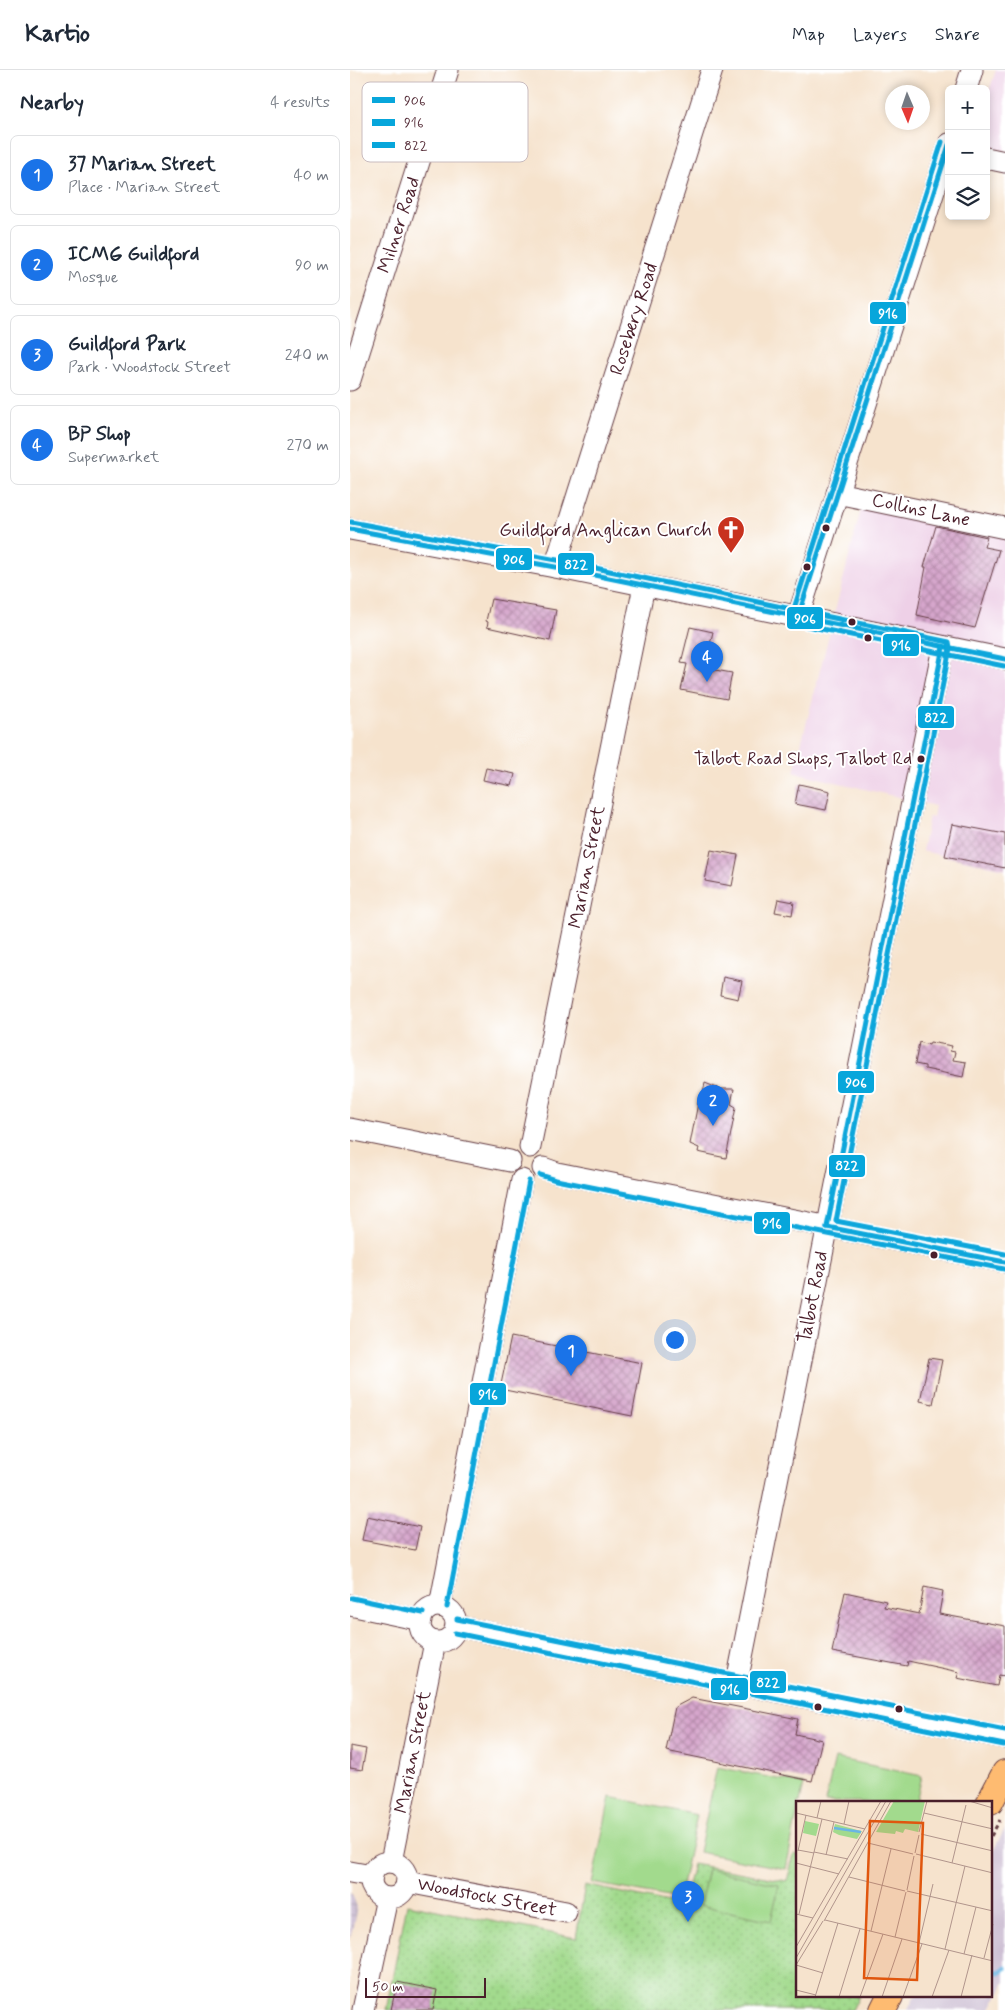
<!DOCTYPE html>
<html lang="en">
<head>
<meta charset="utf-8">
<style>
	:root { --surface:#fff; --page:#f6f6f7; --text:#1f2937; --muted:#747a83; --line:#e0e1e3; --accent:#1a73e8 }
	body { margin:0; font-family:Mynerve,sans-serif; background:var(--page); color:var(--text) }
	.controls { position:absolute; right:15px; top:15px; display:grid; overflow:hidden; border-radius:8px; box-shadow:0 2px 8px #0003 }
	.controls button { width:45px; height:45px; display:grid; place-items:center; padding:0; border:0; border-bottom:1px solid var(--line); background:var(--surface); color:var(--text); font:25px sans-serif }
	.compass { position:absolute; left:535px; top:15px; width:45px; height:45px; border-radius:50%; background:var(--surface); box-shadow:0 2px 8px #0003; rotate:178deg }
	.scale { position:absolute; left:15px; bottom:12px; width:121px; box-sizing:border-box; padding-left:5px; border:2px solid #4a1f2b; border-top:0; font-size:14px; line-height:18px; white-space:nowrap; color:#4a1f2b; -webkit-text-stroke:4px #fff; paint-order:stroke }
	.you { position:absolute; left:324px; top:1269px; width:18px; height:18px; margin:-12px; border:4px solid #fff; border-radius:50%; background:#1a73e8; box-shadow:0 0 0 8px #1a73e833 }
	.badge { display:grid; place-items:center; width:32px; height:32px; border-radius:50%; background:var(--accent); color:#fff; font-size:16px; font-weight:700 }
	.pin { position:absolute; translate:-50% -41px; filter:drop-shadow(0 1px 2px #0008) }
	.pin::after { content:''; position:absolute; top:26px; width:18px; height:15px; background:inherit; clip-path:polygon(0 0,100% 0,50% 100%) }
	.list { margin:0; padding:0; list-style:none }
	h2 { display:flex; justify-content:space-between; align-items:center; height:65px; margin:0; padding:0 20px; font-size:21px }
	h2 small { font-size:16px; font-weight:400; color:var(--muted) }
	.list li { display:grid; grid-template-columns:32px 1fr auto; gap:15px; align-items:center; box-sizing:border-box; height:80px; margin:0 10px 10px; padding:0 10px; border:1px solid var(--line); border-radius:8px }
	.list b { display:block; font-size:19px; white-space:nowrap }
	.list p { margin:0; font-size:16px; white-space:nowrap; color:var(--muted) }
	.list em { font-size:16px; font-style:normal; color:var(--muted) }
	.icon { flex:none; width:28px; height:28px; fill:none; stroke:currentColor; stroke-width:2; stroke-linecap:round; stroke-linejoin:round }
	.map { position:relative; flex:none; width:655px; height:1940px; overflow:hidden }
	header { display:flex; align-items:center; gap:30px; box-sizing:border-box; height:70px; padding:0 25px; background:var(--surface); border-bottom:1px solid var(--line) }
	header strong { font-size:24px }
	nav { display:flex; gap:28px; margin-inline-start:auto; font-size:18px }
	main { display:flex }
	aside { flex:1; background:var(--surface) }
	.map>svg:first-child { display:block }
</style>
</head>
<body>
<header>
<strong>Kartio</strong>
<nav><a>Map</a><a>Layers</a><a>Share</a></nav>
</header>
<main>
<aside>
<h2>Nearby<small>4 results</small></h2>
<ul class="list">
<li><span class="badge">1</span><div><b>37 Marian Street</b><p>Place · Marian Street</p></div><em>40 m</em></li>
<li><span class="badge">2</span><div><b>ICMG Guildford</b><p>Mosque</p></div><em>90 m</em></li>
<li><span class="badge">3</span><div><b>Guildford Park</b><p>Park · Woodstock Street</p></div><em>240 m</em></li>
<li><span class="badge">4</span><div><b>BP Shop</b><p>Supermarket</p></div><em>270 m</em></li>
</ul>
</aside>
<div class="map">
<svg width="655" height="1940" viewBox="0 0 655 1940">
	<defs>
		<pattern id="industrial-grid" width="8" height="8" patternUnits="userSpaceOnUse" patternTransform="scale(1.25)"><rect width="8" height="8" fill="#ccbed3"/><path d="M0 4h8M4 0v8" fill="none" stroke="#b1a3b5"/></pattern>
		<pattern id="park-dots" width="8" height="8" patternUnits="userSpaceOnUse" patternTransform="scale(1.25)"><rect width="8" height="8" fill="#a2da8d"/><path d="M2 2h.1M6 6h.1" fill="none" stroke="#8dbb7a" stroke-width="1.8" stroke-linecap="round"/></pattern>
		<pattern id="building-cross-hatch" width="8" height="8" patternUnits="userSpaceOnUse" patternTransform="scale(1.25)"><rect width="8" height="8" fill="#d6a6cc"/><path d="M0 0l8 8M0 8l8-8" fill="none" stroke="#b087a6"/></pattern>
	</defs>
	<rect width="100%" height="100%" fill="#fff"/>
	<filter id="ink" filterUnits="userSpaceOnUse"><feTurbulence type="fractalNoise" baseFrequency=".02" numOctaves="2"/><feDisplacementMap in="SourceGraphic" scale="10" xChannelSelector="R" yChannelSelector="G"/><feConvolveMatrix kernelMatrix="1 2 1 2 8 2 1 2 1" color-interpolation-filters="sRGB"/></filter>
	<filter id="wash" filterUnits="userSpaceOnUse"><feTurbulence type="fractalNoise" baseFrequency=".0096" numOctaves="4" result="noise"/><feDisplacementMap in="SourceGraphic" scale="20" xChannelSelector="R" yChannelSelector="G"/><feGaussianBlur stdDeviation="1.12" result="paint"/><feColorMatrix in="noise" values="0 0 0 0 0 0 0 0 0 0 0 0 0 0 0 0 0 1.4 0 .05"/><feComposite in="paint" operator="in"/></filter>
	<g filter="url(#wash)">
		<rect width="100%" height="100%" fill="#f6e3cd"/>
		<!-- built -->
		<g fill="#eed0e7">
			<polygon points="646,0 655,0 655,81 636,78 636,30"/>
			<polygon points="515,424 655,453 655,799 572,781 579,747 583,748 585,736 444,702"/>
		</g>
		<!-- industrial -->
		<polygon fill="url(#industrial-grid)" points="0,1823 2,1824 7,1837 0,1870"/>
		<!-- railway -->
		<polygon fill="#ccbed3" points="655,1759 655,1912 640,1940 558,1940 565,1926 641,1926 641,1784"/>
		<!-- park -->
		<polygon fill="url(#park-dots)" stroke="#767c5c" points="444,1784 448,1785 448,1926 509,1926 502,1940 36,1940 57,1834 226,1868 235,1815 333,1836 343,1794 437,1811"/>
		<!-- pitch -->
		<g fill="#a2da8d" stroke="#767c5c">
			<polygon points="485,1688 572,1706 566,1732 475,1732"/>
			<polygon points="367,1697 454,1714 450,1732 448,1732 447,1744 436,1799 349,1782"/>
			<polygon points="260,1727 347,1745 329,1829 242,1813"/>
			<polygon points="358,1799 429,1815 421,1851 350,1835"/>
		</g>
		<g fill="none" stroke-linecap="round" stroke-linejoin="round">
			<!-- stream -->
			<polyline stroke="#6ab6e3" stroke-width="5" points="641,1901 650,1902 655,1898"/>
		</g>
		<g id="blocks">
			<!-- building -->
			<g fill="url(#building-cross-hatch)">
				<polygon points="586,456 637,467 634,477 649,480 625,558 567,545 576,497 574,497"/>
				<polygon points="141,529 206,540 200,571 137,557 138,552 136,551"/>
				<polygon points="340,557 363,562 354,598 382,603 377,629 331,620 337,594 331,593"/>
				<polygon points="136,698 165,704 162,716 133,710"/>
				<polygon points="449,714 480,721 476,740 445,734"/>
				<polygon points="602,754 655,764 655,798 595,786"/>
				<polygon points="361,780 388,785 382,816 355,811"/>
				<polygon points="428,829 444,832 442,845 425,842"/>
				<polygon points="373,907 392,911 388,929 370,925"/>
				<polygon points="569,972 579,975 580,972 602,976 600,981 605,982 603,990 616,992 613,1007 575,999 575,996 565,994"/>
				<polygon points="355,1013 370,1019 384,1019 381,1034 386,1037 376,1088 348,1082 349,1078 340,1074 349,1028 352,1028"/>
				<polygon points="161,1267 292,1293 282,1346 150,1319"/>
				<polygon points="579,1288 592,1290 583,1334 570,1331"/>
				<polygon points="17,1446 70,1457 65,1480 12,1470"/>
				<polygon points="574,1517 593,1521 589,1544 655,1556 655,1606 649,1605 647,1616 607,1608 609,1602 558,1591 557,1596 482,1582 495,1522 536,1531 534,1537 569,1544"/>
				<polygon points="342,1628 448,1649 445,1664 472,1670 462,1711 316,1681 325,1637"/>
				<polygon points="0,1676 16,1679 12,1700 0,1698"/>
				<polygon points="47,1912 87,1920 83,1940 41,1940"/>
			</g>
		</g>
	</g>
	<g filter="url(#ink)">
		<use href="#blocks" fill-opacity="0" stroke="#643c43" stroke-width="1"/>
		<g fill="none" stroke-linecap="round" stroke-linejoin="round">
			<defs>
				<g id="minor">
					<polyline points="616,19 622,0"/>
					<polyline points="636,88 655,92"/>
					<polyline points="0,310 98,0"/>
					<polyline points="487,423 655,458"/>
					<polyline points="0,459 205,497 655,589"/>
					<polyline points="205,497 362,0"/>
					<polyline points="448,547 599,74"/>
					<polyline points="0,1059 160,1091"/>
					<polyline points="180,1077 294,516"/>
					<polyline points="193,1098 207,1103 655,1192"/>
					<polyline points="0,1535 71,1550"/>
					<polyline points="90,1536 172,1110"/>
					<circle cx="88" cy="1554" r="18"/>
					<polyline points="106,1556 655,1668"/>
					<polyline points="387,1612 593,577"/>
					<polyline points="41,1792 85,1572"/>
					<circle cx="39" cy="1810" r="18"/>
					<polyline points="0,1802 22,1806"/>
					<polyline points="57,1812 216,1842"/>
					<polyline points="13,1940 37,1828"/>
				</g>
				<g id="major">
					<polyline points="640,1732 655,1703"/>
					<polyline points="533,1940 540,1926"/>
				</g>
			</defs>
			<!-- minor casing -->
			<use href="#minor" stroke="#643c43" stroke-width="23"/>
			<!-- major casing -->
			<use href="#major" stroke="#643c43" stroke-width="28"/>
			<!-- path -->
			<polyline stroke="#643c43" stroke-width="3" stroke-dasharray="4 4" stroke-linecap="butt" points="641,1766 650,1750"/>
			<!-- minor -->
			<use href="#minor" stroke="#fff" stroke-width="21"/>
			<!-- major -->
			<use href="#major" stroke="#febb71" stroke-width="26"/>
			<defs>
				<g id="bus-1">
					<polyline points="0,459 205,497 655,589"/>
					<polyline points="448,547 599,75"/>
					<polyline points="477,1157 593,577"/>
					<polyline points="477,1157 655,1192"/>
				</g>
				<g id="bus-2">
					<polyline points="592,72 441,548 447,554 654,596"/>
					<polyline points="190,1105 206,1110 654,1199"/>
					<polyline points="97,1537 179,1111"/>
					<polyline points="105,1563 654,1675"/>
				</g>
				<g id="bus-3">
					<polyline points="1,452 207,490 599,572 600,578 486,1151 655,1184"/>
					<polyline points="2,1528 73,1543"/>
					<polyline points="107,1549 655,1660"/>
				</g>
			</defs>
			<!-- bus-1 casing -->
			<use href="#bus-1" stroke="#fff" stroke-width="9"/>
			<!-- bus-2 casing -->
			<use href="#bus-2" stroke="#fff" stroke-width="9"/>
			<!-- bus-3 casing -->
			<use href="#bus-3" stroke="#fff" stroke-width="9"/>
			<!-- bus-1 -->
			<use href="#bus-1" stroke="#07a6db" stroke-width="5"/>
			<!-- bus-2 -->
			<use href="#bus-2" stroke="#07a6db" stroke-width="5"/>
			<!-- bus-3 -->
			<use href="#bus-3" stroke="#07a6db" stroke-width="5"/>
		</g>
	</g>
	<!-- icons -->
	<defs>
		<symbol id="church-pin" viewBox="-11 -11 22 30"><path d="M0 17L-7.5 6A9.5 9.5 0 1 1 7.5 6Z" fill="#c8321e" stroke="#fff"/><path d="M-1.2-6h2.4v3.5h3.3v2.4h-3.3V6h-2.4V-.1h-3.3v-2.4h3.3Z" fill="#fff"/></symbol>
	</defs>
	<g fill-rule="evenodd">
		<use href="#church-pin" x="365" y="444" width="32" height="43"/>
	</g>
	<!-- markers -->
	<g fill="#4a1f2b" stroke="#fff" stroke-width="2">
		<circle cx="476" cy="458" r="4.5"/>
		<circle cx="457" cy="497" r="4.5"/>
		<circle cx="502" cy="552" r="4.5"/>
		<circle cx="518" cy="568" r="4.5"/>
		<circle cx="571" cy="689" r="4.5"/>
		<circle cx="584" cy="1185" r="4.5"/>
		<circle cx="468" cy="1637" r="4.5"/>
		<circle cx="549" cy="1639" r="4.5"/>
	</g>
	<g text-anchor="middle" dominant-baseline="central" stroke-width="4" stroke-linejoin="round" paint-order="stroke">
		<!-- bus labels -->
		<g font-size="18" fill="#4a1f2b" stroke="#fff" text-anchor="end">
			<text x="562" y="689">Talbot Road Shops, Talbot Rd</text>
		</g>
		<!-- street labels -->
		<g font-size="19" fill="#4a1f2b" stroke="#fff">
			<text transform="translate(49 155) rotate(-72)">Milner Road</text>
			<text transform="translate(284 249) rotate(-72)">Rosebery Road</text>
			<text transform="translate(571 440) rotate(12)">Collins Lane</text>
			<text transform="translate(237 797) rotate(-79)">Marian Street</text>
			<text transform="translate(463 1227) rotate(-79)">Talbot Road</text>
			<text transform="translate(63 1682) rotate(-79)">Marian Street</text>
			<text transform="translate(137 1827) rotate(11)">Woodstock Street</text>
		</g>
		<!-- poi labels -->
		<g font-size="19" fill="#4a1f2b" stroke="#fff" text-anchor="end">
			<text x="362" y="460">Guildford Anglican Church</text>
		</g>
	</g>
	<!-- overview -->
	<g transform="translate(446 1731)">
		<rect width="196" height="196" fill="#f6e3cd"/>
		<path d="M98 0H129L122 31 109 28 107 32 100 30 99 33 80 31ZM9 20 23 23 20 35 7 32ZM39 23 65 30H66L61 38 43 34 37 31Z" fill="#a2da8d"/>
		<path fill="none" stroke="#6ab6e3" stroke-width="2.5" d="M38 27 65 31"/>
		<path fill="none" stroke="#b1958c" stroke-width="1" d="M173 0 197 7M0 12 69 28M128 12 197 28M21 17 25 0M48 23 53 0M123 31 131 0M125 33 197 50M72 42 117 53M2 49 18 52M2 50 10 14M18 51 52 58M119 52 123 34M120 53 197 72M30 54 38 21M0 62 43 73M156 62 170 4M53 76 109 90M111 89 118 55M111 90 197 110M0 113 17 117M3 113 26 18M29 119 197 160M28 120 95 0M75 130 95 48M99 136 110 91M123 142 137 83M0 146 85 0M149 148 169 65M168 153 180 106M0 157 90 0M188 157 197 123M0 164 27 172M0 164 27 120M0 189 20 194M19 196 42 122M43 196 64 128M64 196 87 133M86 196 106 138M107 196 126 143M136 196 153 149M165 196 176 154"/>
		<path fill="#e0560e" fill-opacity="0.15" stroke="#e0560e" stroke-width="2.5" d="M74 20 127 22 121 179 68 177Z"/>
		<rect width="196" height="196" fill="none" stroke="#4a1f2b" stroke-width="2.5"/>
	</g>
	<!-- legend -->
	<rect x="12" y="12" width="166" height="80" rx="8" fill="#fff" stroke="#c9bcbf" stroke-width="1"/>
	<rect x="22" y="27" width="23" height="6" fill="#07a6db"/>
	<rect x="22" y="49" width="23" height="7" fill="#07a6db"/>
	<rect x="22" y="72" width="23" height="6" fill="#07a6db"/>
	<g font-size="14" fill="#4a1f2b">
		<text x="54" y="35">906</text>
		<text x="54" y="57">916</text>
		<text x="54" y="80">822</text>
	</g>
	<g stroke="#fff" stroke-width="2">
		<rect x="519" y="231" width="38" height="24" rx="5" fill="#07a6db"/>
		<rect x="145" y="477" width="38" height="24" rx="5" fill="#07a6db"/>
		<rect x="207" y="482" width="38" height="24" rx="5" fill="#07a6db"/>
		<rect x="436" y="536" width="38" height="24" rx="5" fill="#07a6db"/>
		<rect x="532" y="563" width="38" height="24" rx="5" fill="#07a6db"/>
		<rect x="567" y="635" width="38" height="24" rx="5" fill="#07a6db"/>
		<rect x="487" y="1000" width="38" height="24" rx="5" fill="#07a6db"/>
		<rect x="478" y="1084" width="38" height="24" rx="5" fill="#07a6db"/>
		<rect x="403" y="1141" width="38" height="24" rx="5" fill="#07a6db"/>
		<rect x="119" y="1312" width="38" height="24" rx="5" fill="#07a6db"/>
		<rect x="399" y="1600" width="38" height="24" rx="5" fill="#07a6db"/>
		<rect x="360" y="1607" width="39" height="24" rx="5" fill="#07a6db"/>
	</g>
	<g font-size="14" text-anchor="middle" font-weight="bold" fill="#fff">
		<text x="538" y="248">916</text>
		<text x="164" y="494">906</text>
		<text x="226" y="499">822</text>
		<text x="455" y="553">906</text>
		<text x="551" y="580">916</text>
		<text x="586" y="652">822</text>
		<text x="506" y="1017">906</text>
		<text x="497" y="1100">822</text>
		<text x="422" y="1158">916</text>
		<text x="138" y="1329">916</text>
		<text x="418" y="1617">822</text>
		<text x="380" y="1624">916</text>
	</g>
</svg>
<div class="controls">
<button>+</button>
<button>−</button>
<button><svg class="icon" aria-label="layers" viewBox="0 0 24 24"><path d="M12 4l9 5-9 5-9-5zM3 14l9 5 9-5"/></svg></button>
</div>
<svg class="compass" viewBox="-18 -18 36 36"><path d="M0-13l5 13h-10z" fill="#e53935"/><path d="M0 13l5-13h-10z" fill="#747a83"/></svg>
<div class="scale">50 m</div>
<div class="you"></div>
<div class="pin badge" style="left:221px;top:1306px">1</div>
<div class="pin badge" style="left:363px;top:1056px">2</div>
<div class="pin badge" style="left:338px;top:1852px">3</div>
<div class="pin badge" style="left:357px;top:612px">4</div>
</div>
</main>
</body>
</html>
